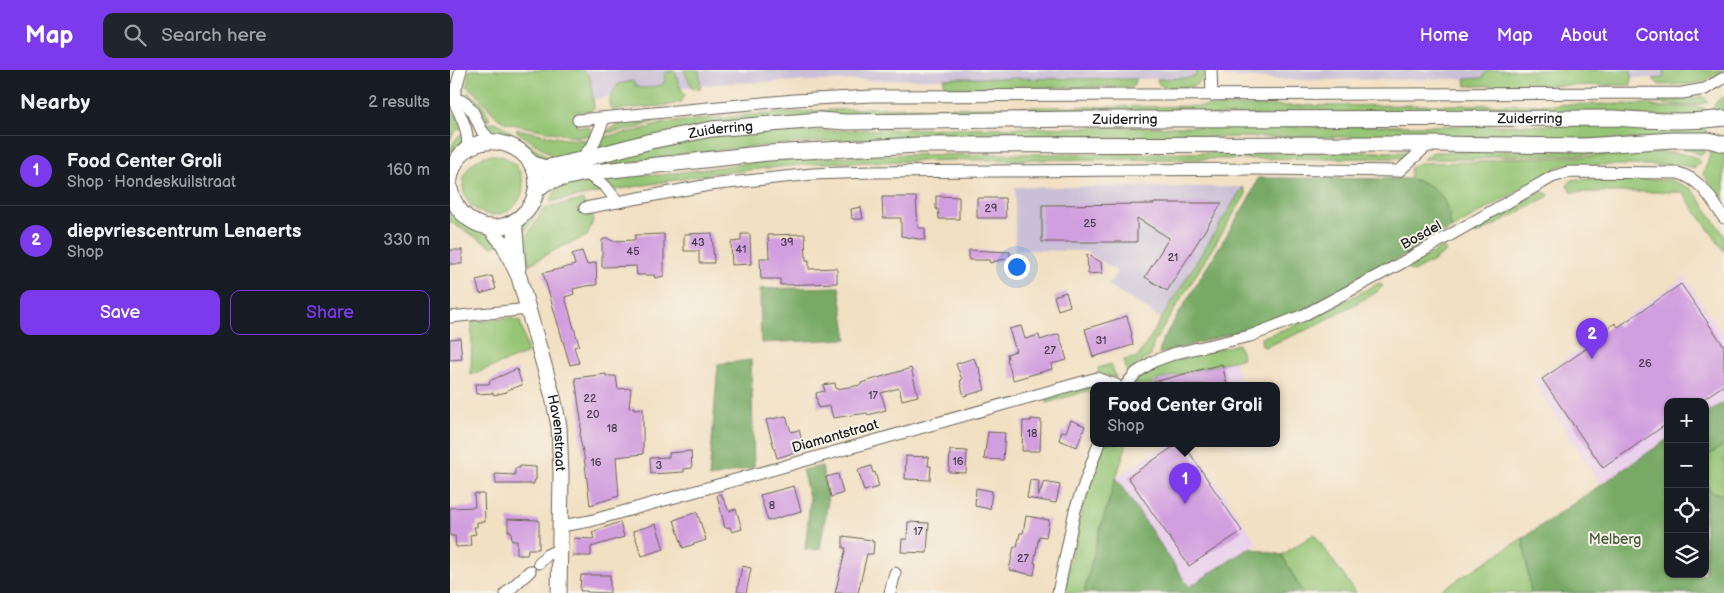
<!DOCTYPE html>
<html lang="en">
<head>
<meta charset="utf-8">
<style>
	:root { --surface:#171b24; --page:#20242c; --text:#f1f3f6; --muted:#9ea1a6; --line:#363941; --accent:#7c3aed }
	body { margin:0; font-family:"Balsamiq Sans",sans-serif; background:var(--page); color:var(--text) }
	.controls { position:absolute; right:15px; bottom:15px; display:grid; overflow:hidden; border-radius:10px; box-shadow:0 1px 4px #0004 }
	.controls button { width:45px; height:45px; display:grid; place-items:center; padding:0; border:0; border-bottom:1px solid var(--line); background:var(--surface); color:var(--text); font:25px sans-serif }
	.you { position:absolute; left:566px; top:196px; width:18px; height:18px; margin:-12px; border:4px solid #fff; border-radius:50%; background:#1a73e8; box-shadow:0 0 0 8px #1a73e833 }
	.badge { display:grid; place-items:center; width:32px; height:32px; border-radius:50%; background:var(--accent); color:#fff; font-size:16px; font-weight:700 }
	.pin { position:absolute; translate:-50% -41px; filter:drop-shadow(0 1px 2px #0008) }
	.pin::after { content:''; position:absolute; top:26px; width:18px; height:15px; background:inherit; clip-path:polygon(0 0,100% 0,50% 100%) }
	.popup { position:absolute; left:640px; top:312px; width:190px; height:65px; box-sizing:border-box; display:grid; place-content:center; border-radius:10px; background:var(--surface); filter:drop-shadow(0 1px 4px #0005); font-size:16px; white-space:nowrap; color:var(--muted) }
	.popup b { font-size:19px; color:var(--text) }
	.popup::after { content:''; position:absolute; left:50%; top:100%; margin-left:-10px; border:10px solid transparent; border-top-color:var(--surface) }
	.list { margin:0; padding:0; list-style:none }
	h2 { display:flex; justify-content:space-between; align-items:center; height:65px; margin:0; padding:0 20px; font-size:21px }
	h2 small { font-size:16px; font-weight:400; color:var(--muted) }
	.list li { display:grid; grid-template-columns:32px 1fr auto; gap:15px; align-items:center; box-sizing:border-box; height:70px; padding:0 20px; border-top:1px solid var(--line) }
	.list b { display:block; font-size:19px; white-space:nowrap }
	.list p { margin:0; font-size:16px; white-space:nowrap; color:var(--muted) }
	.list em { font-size:16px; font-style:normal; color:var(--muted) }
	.actions { display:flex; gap:10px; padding:15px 20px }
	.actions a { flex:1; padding:11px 0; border:1px solid var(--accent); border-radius:10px; text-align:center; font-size:18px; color:var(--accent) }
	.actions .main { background:var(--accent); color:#fff }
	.icon { flex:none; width:28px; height:28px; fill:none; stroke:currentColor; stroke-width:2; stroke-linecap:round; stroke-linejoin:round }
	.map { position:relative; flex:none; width:1274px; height:523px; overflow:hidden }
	header { display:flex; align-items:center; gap:30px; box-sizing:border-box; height:70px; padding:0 25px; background:var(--accent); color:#fff }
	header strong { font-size:24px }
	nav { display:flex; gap:28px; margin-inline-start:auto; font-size:18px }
	.search { width:350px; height:45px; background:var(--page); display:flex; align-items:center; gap:12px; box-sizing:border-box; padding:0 18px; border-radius:10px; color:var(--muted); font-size:19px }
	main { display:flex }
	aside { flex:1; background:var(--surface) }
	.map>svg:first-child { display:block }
</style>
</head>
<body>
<header>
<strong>Map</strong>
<div class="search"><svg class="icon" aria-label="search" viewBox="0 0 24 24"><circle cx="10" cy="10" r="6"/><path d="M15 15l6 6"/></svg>Search here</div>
<nav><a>Home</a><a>Map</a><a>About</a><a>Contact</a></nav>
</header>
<main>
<aside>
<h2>Nearby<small>2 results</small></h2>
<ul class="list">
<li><span class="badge">1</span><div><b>Food Center Groli</b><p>Shop · Hondeskuilstraat</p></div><em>160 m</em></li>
<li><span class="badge">2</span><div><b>diepvriescentrum Lenaerts</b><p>Shop</p></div><em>330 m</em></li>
</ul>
<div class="actions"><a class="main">Save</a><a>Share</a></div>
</aside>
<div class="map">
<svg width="1274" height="523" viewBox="0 0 1274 523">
	<rect width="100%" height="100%" fill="#f7f3e8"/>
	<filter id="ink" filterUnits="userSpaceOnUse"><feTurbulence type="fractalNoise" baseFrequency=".02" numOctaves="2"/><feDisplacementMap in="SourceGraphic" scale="10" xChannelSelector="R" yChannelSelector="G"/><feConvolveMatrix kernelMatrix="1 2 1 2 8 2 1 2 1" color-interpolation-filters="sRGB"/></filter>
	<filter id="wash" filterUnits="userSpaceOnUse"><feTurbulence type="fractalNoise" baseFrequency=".0096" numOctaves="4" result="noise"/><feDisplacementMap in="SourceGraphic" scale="20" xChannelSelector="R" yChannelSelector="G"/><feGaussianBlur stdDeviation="1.12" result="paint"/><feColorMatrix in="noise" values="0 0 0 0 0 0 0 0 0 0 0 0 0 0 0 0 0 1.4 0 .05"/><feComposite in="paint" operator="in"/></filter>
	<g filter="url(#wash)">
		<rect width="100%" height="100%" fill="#f2e0c3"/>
		<!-- built -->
		<g fill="#ead1ec">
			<polygon points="1235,207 1274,267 1274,332 1255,344 1255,332 1218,332 1218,369 1150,414 1083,311"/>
			<polygon points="784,290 791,315 708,315 707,311"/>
			<polygon points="717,373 740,373 807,473 740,517 666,408"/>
		</g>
		<!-- industrial -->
		<g fill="#cabfd6">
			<polygon points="133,0 748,0 745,6 739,8 697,9 525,8 275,13 143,29 140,7"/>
			<polygon points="774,0 1038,0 1032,8 1015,9 848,10 774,7"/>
			<rect x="1181" y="0" width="33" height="8"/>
			<polygon points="565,117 793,117 712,249 658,215 667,201 636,181 565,180"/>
		</g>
		<!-- green -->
		<g fill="#95c575" stroke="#587048">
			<path d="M19 0H133L140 7 144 38 141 41 126 42 127 56 139 57 142 62 141 65 127 67 56 53C38 45 35 26 17 17Z"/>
			<polygon points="234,0 249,0 251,18 243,19"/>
			<path d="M748 0H754C753 22 729 17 713 17L708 13 707 9 739 8 745 6Z"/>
			<polygon points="1038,0 1181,0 1181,15 1016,16 1015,9 1032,8"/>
			<polygon points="1214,0 1274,0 1252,12 1241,14 1209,15 1203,9 1214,8"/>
			<path d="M225 1 229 15 235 25 231 32 220 35 163 40C156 30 163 23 168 14L183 11C187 23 202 16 212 15L215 11 214 3Z"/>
			<polygon points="494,9 507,8 687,9 682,17 497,18 494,14"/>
			<polygon points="17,22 32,33 40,49 33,51"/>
			<path d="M1253 26 1258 32C1242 39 1210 34 1194 30H1237Z"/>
			<polygon points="1274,27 1274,40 1272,41 1260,43 1267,31"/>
			<polygon points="1195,34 1210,37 1247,37 1254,38 1256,41 1255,46 409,45 148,80 153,67 187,61 214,53 298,45 419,38"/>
			<polygon points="0,39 7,46 11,58 5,61 0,70"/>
			<path d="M207 50 188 58 155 63C170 50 188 52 207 50Z"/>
			<polygon points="46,52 95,85 99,92 89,91 52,67 43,64 34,54"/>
			<polygon points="1110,55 1256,55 1255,65 1164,70 1060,69 1026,67 827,67 435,69 375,71 279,79 214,87 160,96 131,95 181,79 302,60 362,61 508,58"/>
			<path d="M67 59 115 69 140 70C134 84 116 87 103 92L99 83 66 61Z"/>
			<path d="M13 63 12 76 0 92C0 80 1 70 13 63Z"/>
			<path d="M1255 73 1254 83 1251 85C1222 70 1184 82 1153 84 1117 86 1081 85 1045 86L1029 89H973L983 82H989L1151 80Z"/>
			<polygon points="1260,74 1274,82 1274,131 1253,104 1260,85"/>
			<polygon points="877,82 959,82 961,84 954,88 509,90 372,93 266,103 165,120 151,106 190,104 210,105 315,91 423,85"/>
			<path d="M1211 82C1225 83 1236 83 1249 89L1250 92 1245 98 1231 95H1113L1107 97 1086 111 1001 159 1000 143 973 112 960 109V98L968 93 1031 92 1056 88 1134 87Z"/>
			<circle cx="43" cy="115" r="30"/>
			<polygon points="1130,109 1221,110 1241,119 1246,124 1274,165 1274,181 1232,122 1121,122 1117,116 1121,110"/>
			<path d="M131 111C140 112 146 116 153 122L100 132 107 117Z"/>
			<path d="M103 115 102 118 72 166C72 165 71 159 71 158 73 148 94 121 103 115Z"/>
			<polygon points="793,117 796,124 703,274 701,286 684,296 677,304 674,290 688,287"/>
			<polygon points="1090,122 1097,123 1099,126 1026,165 1024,160"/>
			<polygon points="133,130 137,144 143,144 143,151 137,166 107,179 78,195 78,176 76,167 93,140 97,137"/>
			<polygon points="0,140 37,164 49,175 43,177 0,152"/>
			<polygon points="993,177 996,182 985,190 963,202 959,200 958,197"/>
			<polygon points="929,213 933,216 927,222 861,258 815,277 812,276 811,268 856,251"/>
			<polygon points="60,248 70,251 78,283 21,305 22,252"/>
			<polygon points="788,274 793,288 707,310 708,315 683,315 692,304 704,297"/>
			<polygon points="661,294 666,308 649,304 648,298"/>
			<polygon points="644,313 653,315 644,315 644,324 637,321 597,333 597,327"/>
			<path d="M654 373H676V376L649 463 634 523H615C621 470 635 422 654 373Z"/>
			<polygon points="1274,375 1274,424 1264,423 1255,414 1255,388"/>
			<polygon points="864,464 906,523 853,523 832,485"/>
			<polygon points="1073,468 1081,523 987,523"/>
		</g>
		<!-- forest -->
		<g fill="#78aa66" stroke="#4a6341">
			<path d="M808 108 960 109C989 115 999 130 1001 159L872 231 849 241 811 255 709 284 712 271 801 125Z"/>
			<polygon points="389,217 397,269 311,273 310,219"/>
			<polygon points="301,290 304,397 259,408 268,294"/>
			<polygon points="1274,332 1274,375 1255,388 1255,344"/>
			<polygon points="1218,369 1218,504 1255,504 1255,414 1264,423 1274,424 1274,523 1081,523 1073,468"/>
			<polygon points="372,396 378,431 370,479 355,480 360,430 352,400"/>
			<polygon points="666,408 739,517 799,478 832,485 853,523 634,523 649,463"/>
		</g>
		<g id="blocks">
			<!-- building -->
			<g fill="#d19edf">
				<polygon points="486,126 509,127 509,149 489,149 488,139 486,139"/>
				<polygon points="432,127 466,127 468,158 475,158 475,170 451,166 451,148 433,148"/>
				<polygon points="527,128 555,128 556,148 527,148"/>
				<polygon points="704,133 772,133 717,221 695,207 719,168 687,148 687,172 592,172 592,135 704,134"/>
				<polygon points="411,137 413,149 402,149 401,139"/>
				<polygon points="262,163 264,193 249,193 249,181 234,181 234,164"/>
				<polygon points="214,164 214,206 205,208 204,205 187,205 186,196 152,197 152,170 157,168 163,171 185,170 185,165"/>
				<polygon points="291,164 300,164 301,194 282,195 281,172 291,171"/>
				<polygon points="355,164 356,190 359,190 359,199 387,198 387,213 330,215 330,209 311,209 310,188 319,188 318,165"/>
				<rect x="0" y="180" width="12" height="14"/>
				<polygon points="519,180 560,182 560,189 550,190 540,193 539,190 519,190"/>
				<polygon points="132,181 137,195 146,192 147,215 136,216 123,219 124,224 115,227 129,275 124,277 129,293 120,295 93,203 125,195 122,184"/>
				<polygon points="637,184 651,192 652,203 638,204"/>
				<polygon points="42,206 46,219 30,224 26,210"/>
				<polygon points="1231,214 1274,276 1274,315 1249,332 1218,332 1218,353 1153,398 1092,309 1146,272 1144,268 1165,253 1168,257"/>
				<polygon points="616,222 620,236 608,240 604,226"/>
				<polygon points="677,246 682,265 681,265 683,275 643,287 635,259"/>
				<polygon points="571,256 575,269 589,265 590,270 609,264 617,290 601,294 602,299 563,310 557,289 558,289 557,284 566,281 559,259"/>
				<polygon points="10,268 12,289 0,290 0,269"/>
				<polygon points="524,288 527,297 529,297 535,320 514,326 510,311 512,310 506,294"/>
				<polygon points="772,294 777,315 704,315 704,312"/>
				<polygon points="461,298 468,326 452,330 449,318 431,323 436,340 418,345 417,343 383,348 380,336 368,338 366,323 375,321 373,315 385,313 386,319 411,315 411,313"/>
				<polygon points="67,299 72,315 57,320 57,322 44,325 43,323 26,324 25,314 40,314 39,311"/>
				<polygon points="156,304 156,306 166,306 168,319 181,318 179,338 184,337 184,339 193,338 193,384 166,387 169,426 140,435 134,386 130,369 131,350 125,308"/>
				<polygon points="336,346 341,362 349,360 353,375 344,378 346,382 327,388 316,350"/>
				<polygon points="581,349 591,350 590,381 572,381 573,351 581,351"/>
				<polygon points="621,350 635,356 627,377 609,370 612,361 616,362"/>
				<polygon points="538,362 555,363 553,390 534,389"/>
				<polygon points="729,373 733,373 792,461 739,496 678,407"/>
				<polygon points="500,380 517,381 516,403 499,402"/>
				<polygon points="241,381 242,398 234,399 234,402 201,404 200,388 219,387 219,383"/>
				<polygon points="456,386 479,387 478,396 481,396 480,410 455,409"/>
				<polygon points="70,396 86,397 86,410 84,411 84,414 46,414 45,404 65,405 65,398 70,398"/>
				<polygon points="421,396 423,403 425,402 429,417 414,421 408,400"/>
				<polygon points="388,404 393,423 381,427 376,407"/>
				<polygon points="580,410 589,411 588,427 594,412 610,415 606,433 577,428"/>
				<polygon points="344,416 351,441 318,451 310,425"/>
				<polygon points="526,418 542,421 540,439 525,436"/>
				<polygon points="24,424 34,424 35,452 27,452 27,457 24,457 26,464 20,465 21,476 6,477 5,466 0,466 0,438 25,437"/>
				<polygon points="271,424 279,441 286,439 292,459 282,462 280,457 275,458 267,425"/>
				<polygon points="247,442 256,470 233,478 224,450"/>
				<polygon points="576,446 599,450 596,467 589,466 584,493 586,493 584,505 559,500 564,477 567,477 570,463 573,463"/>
				<polygon points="58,449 89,450 89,479 78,479 77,485 67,485 67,471 62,471 61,461 58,461"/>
				<polygon points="170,452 174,467 141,477 141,486 123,486 124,468 144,469 142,462"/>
				<polygon points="458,452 479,453 477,483 451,482 452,469 457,469"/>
				<polygon points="206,454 214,479 192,486 183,461"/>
				<polygon points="393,466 422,470 422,472 424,472 423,484 417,484 408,523 385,523 396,478 393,478"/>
				<polygon points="292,496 301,498 296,523 287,522"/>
				<polygon points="131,505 160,505 160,523 137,522 137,521 130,521"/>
			</g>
		</g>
	</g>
	<g filter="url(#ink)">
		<use href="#blocks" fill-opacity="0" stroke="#676156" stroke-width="1"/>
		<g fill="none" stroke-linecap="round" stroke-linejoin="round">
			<defs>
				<g id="street">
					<polyline points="761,0 762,25"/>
					<polyline points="0,27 15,32 23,42 32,61 41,71"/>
					<path d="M3 29C10 45 20 61 17 79"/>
					<polyline points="3,29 11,0"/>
					<polyline points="128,50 345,30 423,26 1232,23 1255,19 1274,8"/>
					<polyline points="130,90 143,75 154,49"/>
					<polyline points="135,103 155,116 167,131"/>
					<polyline points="135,138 259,115 363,104 422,102 805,99 949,101 979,74"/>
					<polyline points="0,247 78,239"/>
					<path d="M676 315 686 303 704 291 726 283 800 266 854 245 946 196 1102 107 1118 102 1228 103C1251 109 1262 130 1274 148"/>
					<polyline points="111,456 140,451 647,308 666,315"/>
					<polyline points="89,493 97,485 110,479"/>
					<polyline points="56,523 80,501"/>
					<polyline points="440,523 445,503"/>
					<polyline points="608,523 625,440 649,373"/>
				</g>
				<g id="secondary">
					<path id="s1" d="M81 93 95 98 130 90 201 71 262 59 369 50 396 52 628 49 1165 48C1200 51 1239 53 1274 48"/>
					<path d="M0 109C12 42 109 75 82 133 76 144 65 153 53 156 27 162 5 143 0 119"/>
					<polyline points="86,120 97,112 135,103 318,83 468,75 979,74 1135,76 1222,70 1258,70 1274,74"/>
					<polyline points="65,151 65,161 68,198"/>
					<path id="s2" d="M40 157 54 175 69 207 103 327 109 356 111 404 109 523"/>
				</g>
			</defs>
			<!-- street casing -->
			<use href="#street" stroke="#676156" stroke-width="13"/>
			<!-- secondary casing -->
			<use href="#secondary" stroke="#676156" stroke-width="17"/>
			<!-- street -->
			<use href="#street" stroke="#fff" stroke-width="11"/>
			<!-- secondary -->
			<use href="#secondary" stroke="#fff" stroke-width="15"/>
		</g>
	</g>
	<g text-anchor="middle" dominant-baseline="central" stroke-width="4" stroke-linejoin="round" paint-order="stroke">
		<!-- number labels -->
		<g font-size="11" fill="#493c4d">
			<text x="541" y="138">29</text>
			<text x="640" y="153">25</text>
			<text x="248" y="172">43</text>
			<text x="337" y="172">39</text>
			<text x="291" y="179">41</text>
			<text x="183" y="181">45</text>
			<text x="723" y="187">21</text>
			<text x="651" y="270">31</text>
			<text x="600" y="280">27</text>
			<text x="1195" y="293">26</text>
			<text x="423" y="325">17</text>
			<text x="140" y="328">22</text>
			<text x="143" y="344">20</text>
			<text x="162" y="358">18</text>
			<text x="582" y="363">18</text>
			<text x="508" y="391">16</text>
			<text x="146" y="392">16</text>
			<text x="209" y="395">3</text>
			<text x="322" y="435">8</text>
			<text x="468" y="461">17</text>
			<text x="573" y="488">27</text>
		</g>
		<!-- street labels -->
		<g font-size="14" fill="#1c1c1c" stroke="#f7f3e8">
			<text stroke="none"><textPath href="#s1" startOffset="1005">Zuiderring</textPath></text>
			<text stroke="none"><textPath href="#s1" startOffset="600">Zuiderring</textPath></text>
			<text stroke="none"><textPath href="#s1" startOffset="195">Zuiderring</textPath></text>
			<text transform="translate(971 165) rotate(-29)">Bosdel</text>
			<text stroke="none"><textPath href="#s2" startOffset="219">Havenstraat</textPath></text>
			<text transform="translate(385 366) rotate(-16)">Diamantstraat</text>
		</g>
		<!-- park labels -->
		<g font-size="14" fill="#46573b" stroke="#f7f3e8">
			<text x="1165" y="469">Melberg</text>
		</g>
	</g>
</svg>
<div class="controls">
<button>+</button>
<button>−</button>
<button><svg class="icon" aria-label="locate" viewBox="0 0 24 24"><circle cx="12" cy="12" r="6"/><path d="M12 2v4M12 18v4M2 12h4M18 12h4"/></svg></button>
<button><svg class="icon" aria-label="layers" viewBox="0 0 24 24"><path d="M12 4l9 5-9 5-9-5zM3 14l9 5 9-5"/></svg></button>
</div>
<div class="you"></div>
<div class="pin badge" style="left:735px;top:434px">1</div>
<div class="popup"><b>Food Center Groli</b>Shop</div>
<div class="pin badge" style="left:1142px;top:289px">2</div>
</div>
</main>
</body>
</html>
